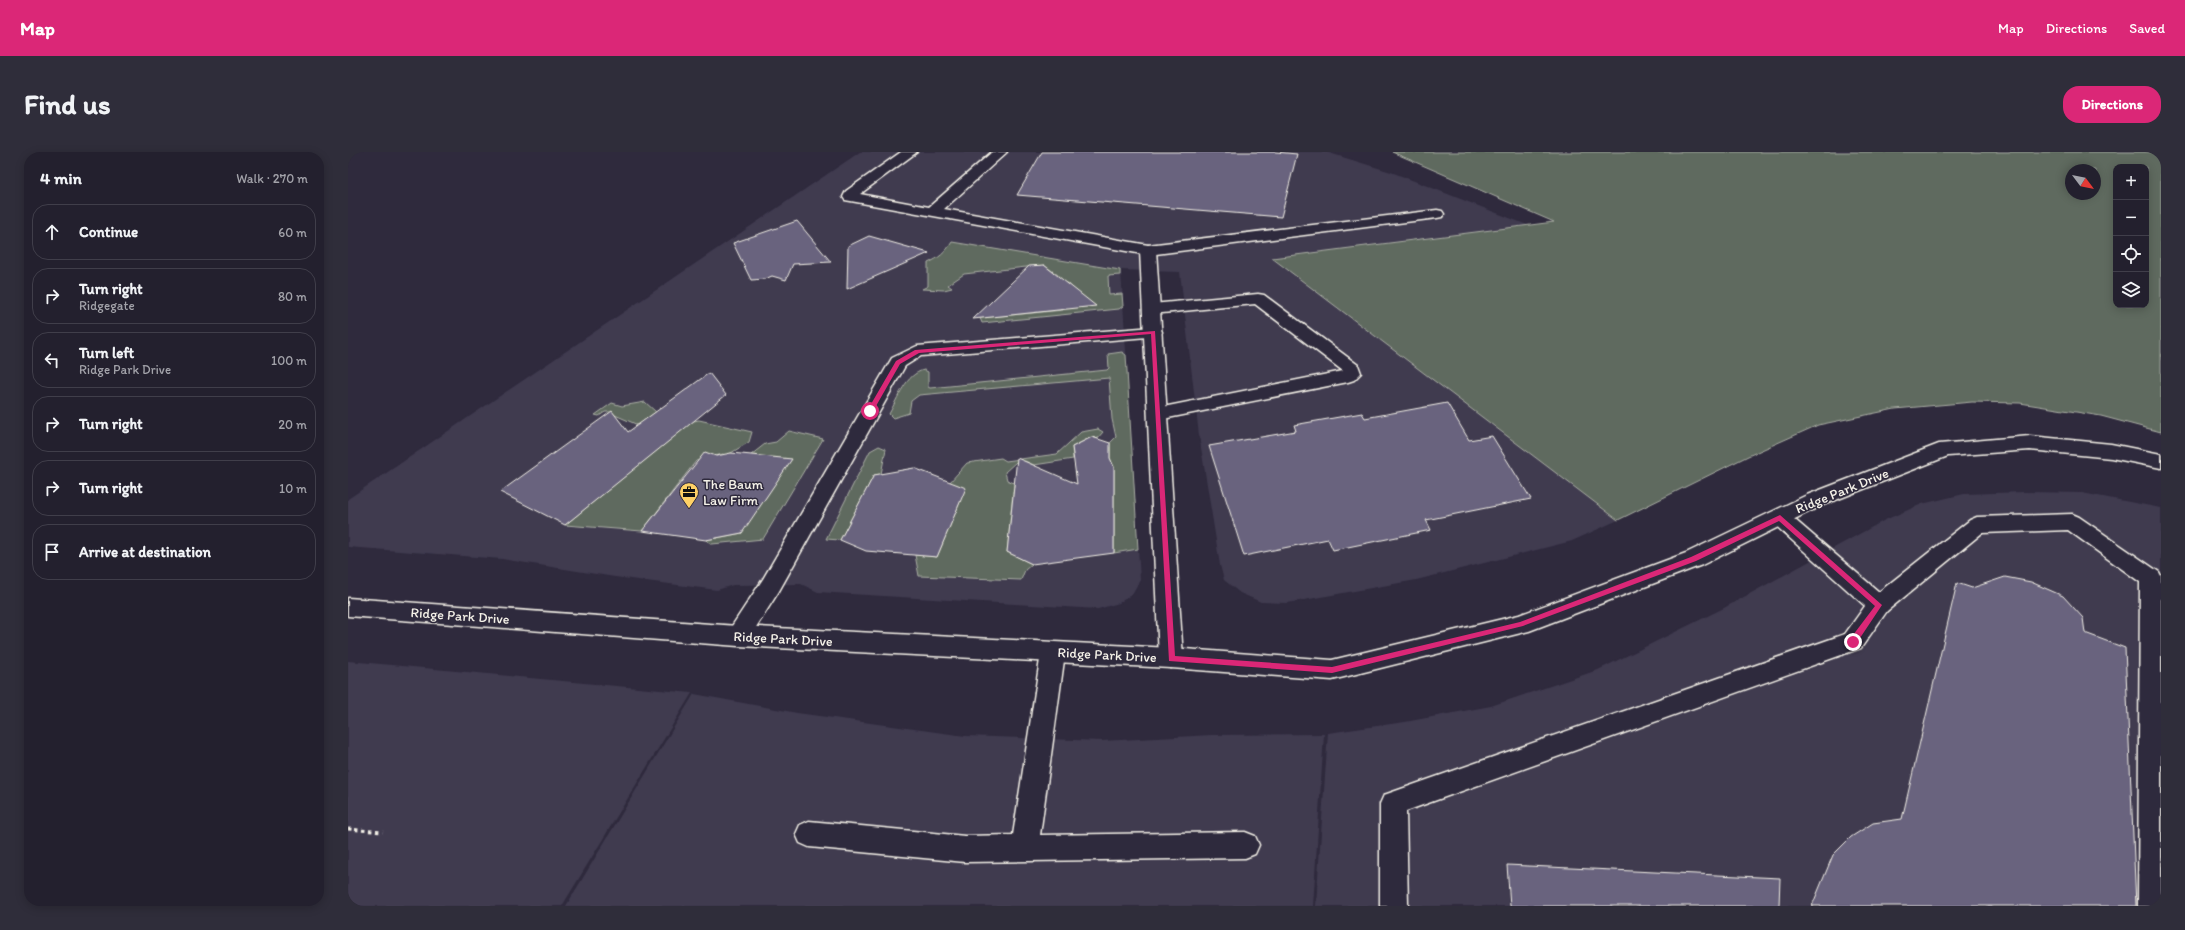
<!DOCTYPE html>
<html lang="en">
<head>
<meta charset="utf-8">
<style>
	:root { --surface:#23202e; --page:#2f2d3a; --text:#f1f3f6; --muted:#a3a3aa; --line:#403e4a; --accent:#db2777 }
	body { margin:0; font-family:Itim,sans-serif; background:var(--page); color:var(--text) }
	.controls { position:absolute; right:12px; top:12px; display:grid; overflow:hidden; border-radius:8px; box-shadow:0 2px 10px #0003 }
	.controls button { width:36px; height:36px; display:grid; place-items:center; padding:0; border:0; border-bottom:1px solid var(--line); background:var(--surface); color:var(--text); font:20px sans-serif }
	.compass { position:absolute; left:1717px; top:12px; width:36px; height:36px; border-radius:50%; background:var(--surface); box-shadow:0 2px 10px #0003; rotate:122deg }
	.stop { position:absolute; width:12px; height:12px; margin:-9px; border:3px solid #db2777; border-radius:50%; background:#fff }
	.stop.end { background:#db2777; border-color:#fff; box-shadow:0 1px 4px #0008 }
	.list { margin:0; padding:0; list-style:none }
	h2 { display:flex; justify-content:space-between; align-items:center; height:52px; margin:0; padding:0 16px; font-size:17px }
	h2 small { font-size:13px; font-weight:400; color:var(--muted) }
	.list li { display:grid; grid-template-columns:26px 1fr auto; gap:12px; align-items:center; box-sizing:border-box; height:56px; margin:0 8px 8px; padding:0 8px; border:1px solid var(--line); border-radius:16px }
	.list b { display:block; font-size:15px; white-space:nowrap }
	.list p { margin:0; font-size:13px; white-space:nowrap; color:var(--muted) }
	.list em { font-size:13px; font-style:normal; color:var(--muted) }
	.icon { flex:none; width:22px; height:22px; fill:none; stroke:currentColor; stroke-width:2; stroke-linecap:round; stroke-linejoin:round }
	.map { position:relative; flex:none; width:1813px; height:754px; overflow:hidden; border-radius:16px }
	header { display:flex; align-items:center; gap:24px; box-sizing:border-box; height:56px; padding:0 20px; background:var(--accent); color:#fff }
	header strong { font-size:19px }
	nav { display:flex; gap:22px; margin-inline-start:auto; font-size:14px }
	.intro { display:flex; align-items:center; justify-content:space-between; box-sizing:border-box; height:96px; padding:0 24px }
	h1 { margin:0; font-size:28px }
	.button { padding:10px 18px; border-radius:16px; background:var(--accent); color:#fff; font-size:14px; font-weight:700 }
	main { display:flex; gap:24px; padding:0 24px }
	aside { flex:1; background:var(--surface); border-radius:16px; box-shadow:0 2px 10px #0003 }
	.map>svg:first-child { display:block }
</style>
</head>
<body>
<header>
<strong>Map</strong>
<nav><a>Map</a><a>Directions</a><a>Saved</a></nav>
</header>
<div class="intro"><h1>Find us</h1><a class="button">Directions</a></div>
<main>
<aside>
<h2>4 min<small>Walk · 270 m</small></h2>
<ul class="list">
<li><svg class="icon" aria-label="ahead" viewBox="0 0 24 24"><path d="M12 20V5M6 11l6-6 6 6"/></svg><div><b>Continue</b></div><em>60 m</em></li>
<li><svg class="icon" aria-label="right" viewBox="0 0 24 24"><path d="M7 20v-9h11M14 6l5 5-5 5"/></svg><div><b>Turn right</b><p>Ridgegate</p></div><em>80 m</em></li>
<li><svg class="icon" aria-label="left" viewBox="0 0 24 24"><path d="M17 20v-9H6M10 6l-5 5 5 5"/></svg><div><b>Turn left</b><p>Ridge Park Drive</p></div><em>100 m</em></li>
<li><svg class="icon" aria-label="right" viewBox="0 0 24 24"><path d="M7 20v-9h11M14 6l5 5-5 5"/></svg><div><b>Turn right</b></div><em>20 m</em></li>
<li><svg class="icon" aria-label="right" viewBox="0 0 24 24"><path d="M7 20v-9h11M14 6l5 5-5 5"/></svg><div><b>Turn right</b></div><em>10 m</em></li>
<li><svg class="icon" aria-label="arrive" viewBox="0 0 24 24"><path d="M6 21V4h12l-3 4 3 4H6"/></svg><div><b>Arrive at destination</b></div></li>
</ul>
</aside>
<div class="map">
<svg width="1813" height="754" viewBox="0 0 1813 754">
	<rect width="100%" height="100%" fill="#2f2a3d"/>
	<filter id="ink" filterUnits="userSpaceOnUse"><feTurbulence type="fractalNoise" baseFrequency=".025" numOctaves="2"/><feDisplacementMap in="SourceGraphic" scale="8" xChannelSelector="R" yChannelSelector="G"/><feConvolveMatrix kernelMatrix="1 2 1 2 8 2 1 2 1" color-interpolation-filters="sRGB"/></filter>
	<g filter="url(#ink)">
		<!-- built -->
		<g fill="#403b50">
			<polygon points="512,0 978,0 1043,20 1182,74 1207,319 1270,368 1224,389 1068,428 939,451 913,450 892,441 876,428 872,413 851,283 832,120 773,118 792,428 784,442 771,451 750,457 470,440 453,432 385,433 369,438 267,425 154,407 0,395 0,347"/>
			<polygon points="1677,340 1734,341 1813,356 1813,754 968,754 980,581 1057,570 1143,554 1250,518 1374,457 1537,368 1574,352 1616,342"/>
			<polygon points="0,509 344,541 214,754 0,754"/>
			<polygon points="346,542 449,561 617,584 754,589 864,583 976,582 965,754 218,754"/>
		</g>
		<!-- green -->
		<g fill="#5f6a5f" stroke="#aaaea4" fill-rule="evenodd">
			<path d="M1044 0H1810L1813 10V280L1753 264 1672 251 1624 250 1547 257 1470 273 1400 304 1270 368 924 106 1206 70ZM1768 15H1798V153H1768ZM1723 18H1747V42H1723Z"/>
			<path d="M604 90 772 118V123L760 124 761 143 774 142 775 154 771 157 634 171 632 166 715 158 731 143 720 131H711L710 123 696 113 616 122 600 133 604 136 596 138 574 137 580 134V111C591 106 597 101 604 90Z"/>
			<path d="M774 200 778 203 790 397 766 401V315L762 306V291L768 285 764 267 761 226 571 243 563 249 561 261 545 266 541 262C550 246 558 222 576 218L580 220V235L582 236 759 218 761 216 760 202Z"/>
			<polygon points="297,250 308,260 290,273 267,263 264,260 257,260 251,264 247,263 264,251 274,254"/>
			<polygon points="351,268 404,280 401,290 378,304 375,302 348,309 294,379 217,373 323,287 335,271"/>
			<polygon points="750,277 755,280 749,287 743,285 724,295 725,307 686,313 677,309 668,310 657,320 659,328 666,331 659,400 684,412 677,418 673,428 571,424 567,403 589,405 612,350 602,330 619,311 653,306 658,309 709,302 733,280"/>
			<polygon points="441,279 475,287 415,387 364,392 358,388 394,381 410,304 403,303 417,292 428,290"/>
			<polygon points="531,294 538,297 533,322 526,323 492,388 478,387 522,299"/>
		</g>
		<!-- building -->
		<g fill="#69647e" stroke="#f4f1e8">
			<polygon points="694,0 928,0 949,2 933,65 669,43"/>
			<polygon points="449,69 483,110 445,112 438,128 424,124 417,127 403,128 385,91"/>
			<polygon points="521,84 581,101 499,137 500,94"/>
			<polygon points="696,113 748,154 625,167 681,114"/>
			<polygon points="361,221 378,243 217,373 152,340 264,259 280,280"/>
			<polygon points="1099,251 1121,288 1144,284 1183,347 1078,368 1083,378 985,398 980,387 896,404 861,294 948,279 946,273 1014,261 1017,266"/>
			<polygon points="744,285 762,291 762,306 766,315 766,401 684,412 659,400 669,306 729,332 724,295"/>
			<polygon points="357,300 368,304 383,301 444,307 394,381 358,388 294,379"/>
			<polygon points="566,316 618,336 589,405 518,399 492,388 526,323"/>
			<polygon points="1657,425 1683,430 1715,444 1735,466 1737,481 1777,496 1788,754 1464,754 1485,703 1503,685 1525,671 1554,667 1609,431 1624,436"/>
			<polygon points="1159,713 1432,726 1431,754 1162,754"/>
		</g>
		<g fill="none" stroke-linecap="round" stroke-linejoin="round">
			<defs>
				<g id="service">
					<polygon points="553,0 569,0 512,42 581,55 644,0 659,0 596,57 800,93 1089,58 1094,59 1096,62 1094,65 1089,66 800,103 497,48 495,45 498,39"/>
					<polygon points="910,142 916,143 1010,213 1013,221 1006,228 1000,230 810,268 803,266 801,262 803,258 810,256 995,219 907,152 804,162 798,161 796,157 798,153 804,152"/>
					<polygon points="805,175 811,176 814,180 811,184 573,204 557,214 431,439 398,491 390,493 382,491 378,484 382,477 415,427 544,206 569,194"/>
					<polygon points="1432,358 1439,361 1531,440 1622,368 1629,365 1724,362 1731,365 1811,420 1813,424 1813,754 1790,754 1792,430 1720,378 1634,381 1539,459 1513,496 1058,659 1060,754 1032,754 1032,652 1036,643 1497,482 1517,454 1425,371 1422,366 1425,361"/>
					<polygon points="705,491 713,494 717,501 692,683 897,680 907,684 911,693 907,702 897,706 617,710 461,695 452,691 448,682 452,673 461,669 617,684 665,683 693,501 697,494"/>
				</g>
				<polygon id="minor" points="800,93 806,95 808,98 835,506 832,513 823,516 814,513 811,506 792,98 794,95"/>
				<polygon id="tertiary" points="1682,284 1763,292 1813,302 1813,316 1763,306 1682,298 1600,304 1475,353 1354,413 1181,479 984,528 823,516 390,494 0,464 0,446 390,474 823,496 984,508 1171,463 1338,401 1459,343 1591,292"/>
			</defs>
			<!-- service casing -->
			<use href="#service" stroke="#f4f1e8" stroke-width="3"/>
			<!-- minor casing -->
			<use href="#minor" stroke="#f4f1e8" stroke-width="3"/>
			<!-- tertiary casing -->
			<use href="#tertiary" stroke="#f4f1e8" stroke-width="3"/>
			<!-- path -->
			<polyline stroke="#f4f1e8" stroke-width="3" stroke-dasharray="3.5 3.5" stroke-linecap="butt" points="0,677 35,680"/>
			<!-- service -->
			<use href="#service" fill="#2f2a3d" fill-rule="evenodd"/>
			<!-- minor -->
			<use href="#minor" fill="#2f2a3d" fill-rule="evenodd"/>
			<!-- tertiary -->
			<use href="#tertiary" fill="#2f2a3d" fill-rule="evenodd"/>
		</g>
	</g>
	<!-- route -->
	<polygon fill="#db2777" points="807,179 827,504 984,515 1172,470 1343,405 1432,363 1534,453 1508,492 1502,492 1502,487 1527,454 1431,369 1348,409 1175,474 984,521 821,509 803,182 571,201 552,212 524,261 519,259 548,209 567,198"/>
	<!-- icons -->
	<defs>
		<symbol id="office-pin" viewBox="-11 -11 22 30"><path d="M0 17L-7.5 6A9.5 9.5 0 1 1 7.5 6Z" fill="#ffd166" stroke="#2f2a3d"/><path d="M-6-3h4V-5.5h4V-3h4V5H-6ZM-1-4.5V-3h2v-1.5ZM-6 0V1H6V0Z" fill="#111"/></symbol>
	</defs>
	<g fill-rule="evenodd">
		<use href="#office-pin" x="330" y="329" width="22" height="30"/>
	</g>
	<g text-anchor="middle" dominant-baseline="central" stroke-width="3" stroke-linejoin="round" paint-order="stroke">
		<!-- poi labels -->
		<g font-size="14" fill="#f4f1e8" stroke="#2f2a3d" text-anchor="start">
			<text x="355" y="332">The Baum<tspan x="355" dy="16">Law Firm</tspan></text>
		</g>
		<!-- street labels -->
		<g font-size="14" fill="#f4f1e8" stroke="#2f2a3d">
			<text transform="translate(1494 339) rotate(-22)">Ridge Park Drive</text>
			<text transform="translate(112 464) rotate(4)">Ridge Park Drive</text>
			<text transform="translate(435 487) rotate(3)">Ridge Park Drive</text>
			<text transform="translate(759 503) rotate(3)">Ridge Park Drive</text>
		</g>
	</g>
</svg>
<div class="controls">
<button>+</button>
<button>−</button>
<button><svg class="icon" aria-label="locate" viewBox="0 0 24 24"><circle cx="12" cy="12" r="6"/><path d="M12 2v4M12 18v4M2 12h4M18 12h4"/></svg></button>
<button><svg class="icon" aria-label="layers" viewBox="0 0 24 24"><path d="M12 4l9 5-9 5-9-5zM3 14l9 5 9-5"/></svg></button>
</div>
<svg class="compass" viewBox="-18 -18 36 36"><path d="M0-13l5 13h-10z" fill="#e53935"/><path d="M0 13l5-13h-10z" fill="#a3a3aa"/></svg>
<div class="stop" style="left:522px;top:259px"></div>
<div class="stop end" style="left:1505px;top:490px"></div>
</div>
</main>
</body>
</html>
